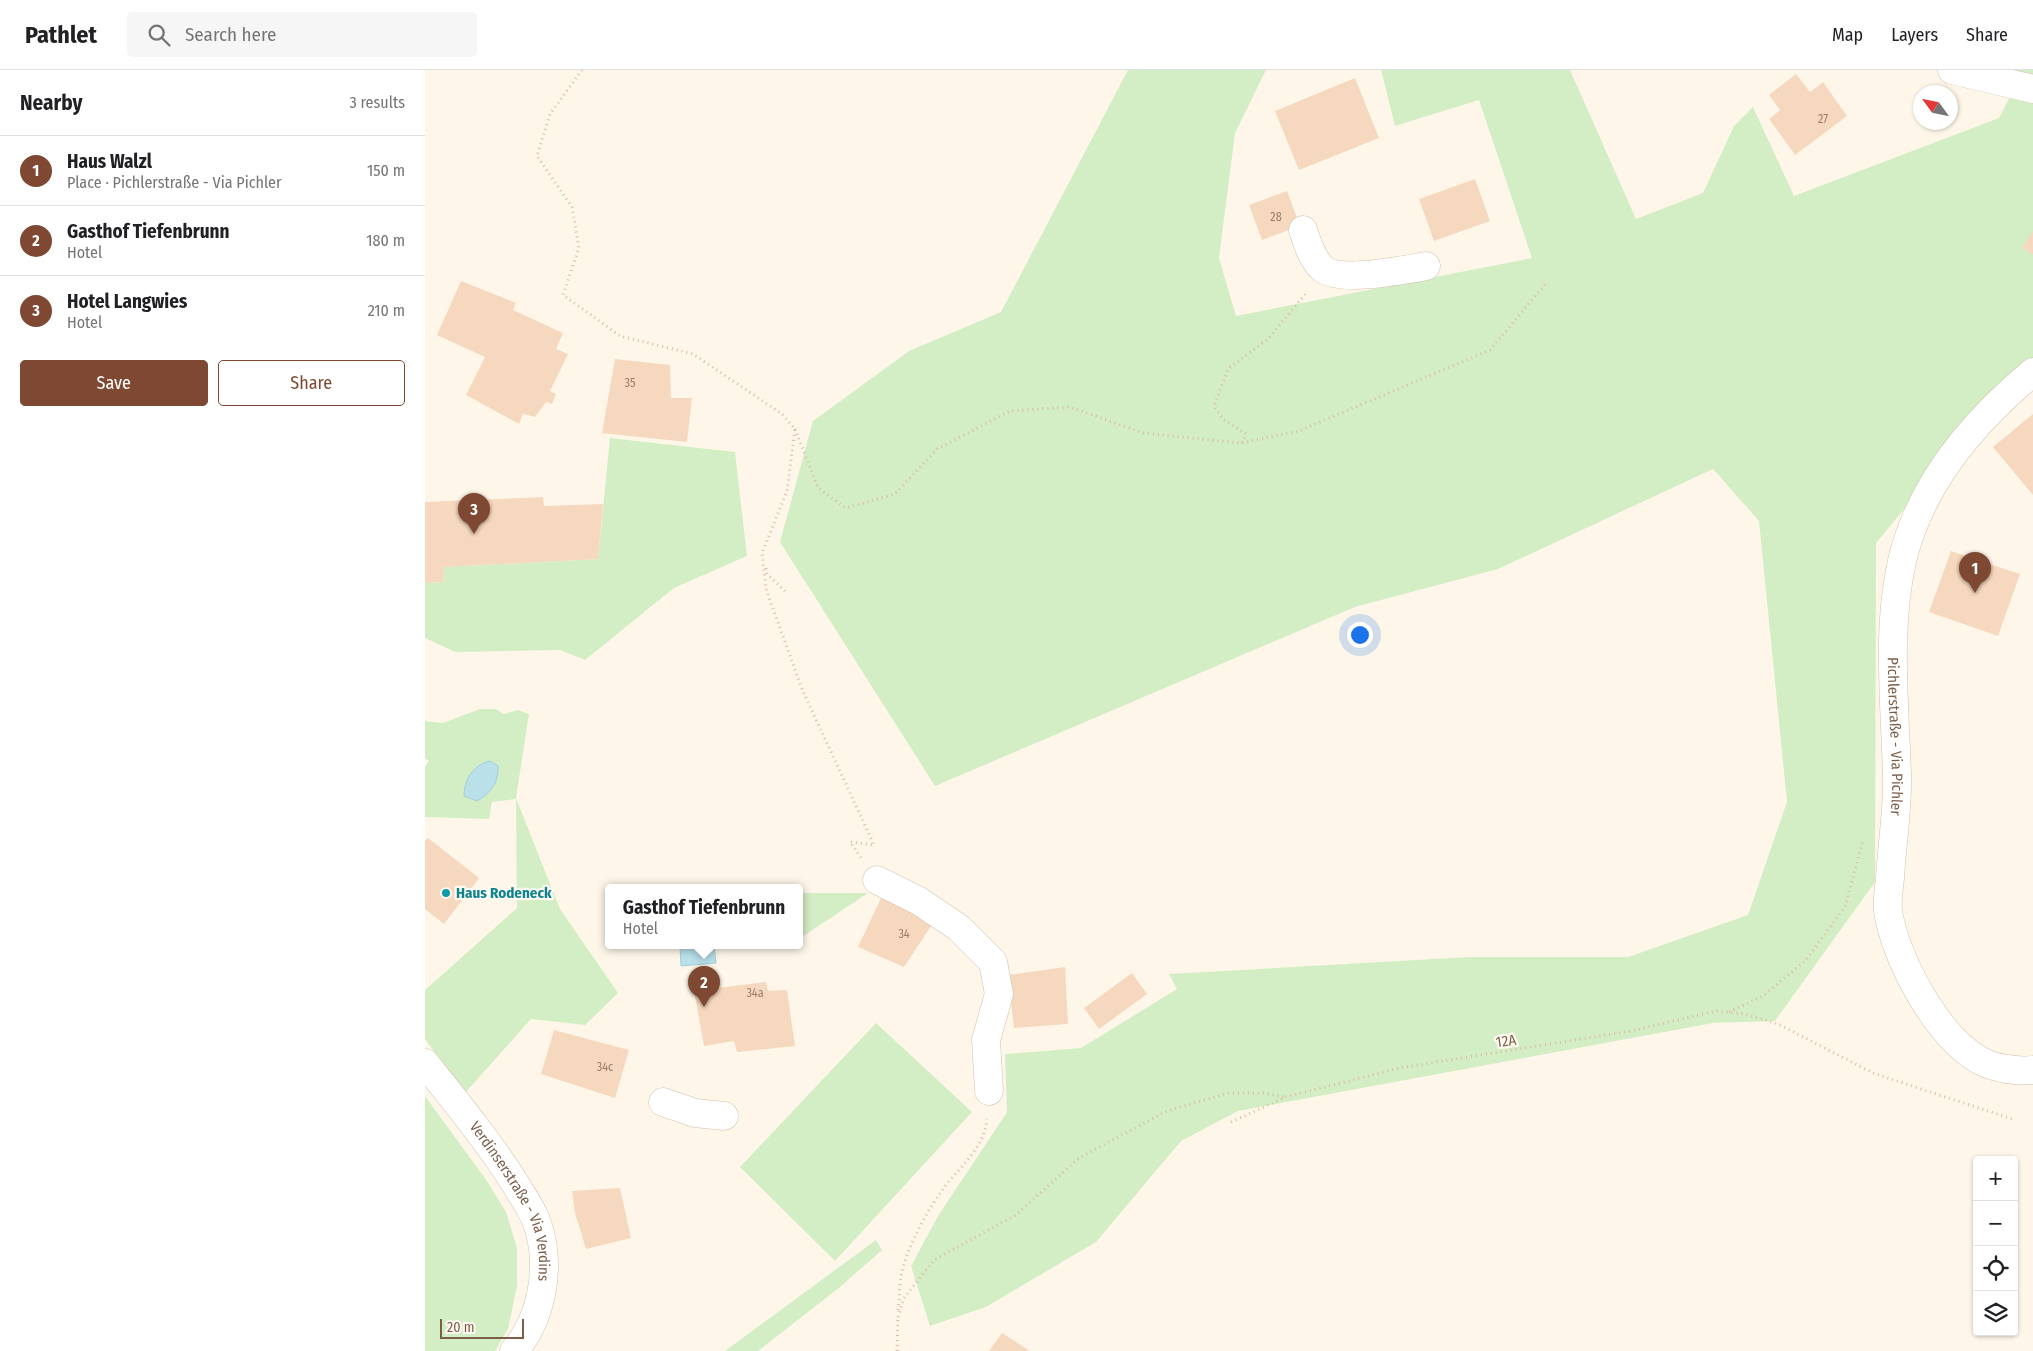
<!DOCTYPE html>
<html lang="en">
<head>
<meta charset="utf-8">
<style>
	:root { --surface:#fff; --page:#f6f6f6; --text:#202124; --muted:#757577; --line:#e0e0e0; --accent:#7e4832 }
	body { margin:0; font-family:"Fira Sans Condensed",sans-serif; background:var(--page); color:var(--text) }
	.controls { position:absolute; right:15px; bottom:15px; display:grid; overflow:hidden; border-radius:5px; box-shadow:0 1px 4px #0004 }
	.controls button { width:45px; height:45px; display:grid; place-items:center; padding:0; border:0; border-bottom:1px solid var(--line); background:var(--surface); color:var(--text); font:25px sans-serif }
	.compass { position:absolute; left:1488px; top:15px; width:45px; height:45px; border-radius:50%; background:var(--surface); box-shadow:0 1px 4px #0004; rotate:303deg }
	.scale { position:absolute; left:15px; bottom:12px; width:84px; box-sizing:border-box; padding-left:5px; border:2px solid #7c5f49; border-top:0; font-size:14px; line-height:18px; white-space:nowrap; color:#7c5f49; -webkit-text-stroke:4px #fffaf1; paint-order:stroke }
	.you { position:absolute; left:934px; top:564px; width:18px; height:18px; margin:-12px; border:4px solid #fff; border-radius:50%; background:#1a73e8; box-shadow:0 0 0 8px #1a73e833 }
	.badge { display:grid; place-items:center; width:32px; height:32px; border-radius:50%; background:var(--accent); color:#fff; font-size:16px; font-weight:700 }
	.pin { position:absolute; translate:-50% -41px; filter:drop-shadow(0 1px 2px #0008) }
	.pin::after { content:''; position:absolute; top:26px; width:18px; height:15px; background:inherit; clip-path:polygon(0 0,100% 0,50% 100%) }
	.popup { position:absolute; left:180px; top:814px; width:198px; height:65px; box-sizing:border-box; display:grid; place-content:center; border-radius:5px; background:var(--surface); filter:drop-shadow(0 1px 4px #0005); font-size:16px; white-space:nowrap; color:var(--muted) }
	.popup b { font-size:19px; color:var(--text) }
	.popup::after { content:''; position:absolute; left:50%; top:100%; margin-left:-10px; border:10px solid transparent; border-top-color:var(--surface) }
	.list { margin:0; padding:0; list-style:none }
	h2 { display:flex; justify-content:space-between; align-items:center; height:65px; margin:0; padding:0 20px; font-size:21px }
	h2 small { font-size:16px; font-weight:400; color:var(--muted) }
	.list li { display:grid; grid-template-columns:32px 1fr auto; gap:15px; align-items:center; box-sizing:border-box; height:70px; padding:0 20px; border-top:1px solid var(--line) }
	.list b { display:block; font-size:19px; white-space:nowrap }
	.list p { margin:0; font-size:16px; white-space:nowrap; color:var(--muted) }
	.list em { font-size:16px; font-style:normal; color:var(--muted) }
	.actions { display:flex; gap:10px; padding:15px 20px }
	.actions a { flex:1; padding:11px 0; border:1px solid var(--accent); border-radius:5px; text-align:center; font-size:18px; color:var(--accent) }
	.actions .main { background:var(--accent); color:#fff }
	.icon { flex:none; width:28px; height:28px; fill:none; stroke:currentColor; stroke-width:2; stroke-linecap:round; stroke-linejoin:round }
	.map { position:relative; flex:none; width:1608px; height:1281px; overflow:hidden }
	header { display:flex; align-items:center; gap:30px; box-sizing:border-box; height:70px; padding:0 25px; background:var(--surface); border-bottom:1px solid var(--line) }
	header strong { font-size:24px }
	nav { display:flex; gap:28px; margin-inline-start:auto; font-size:18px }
	.search { width:350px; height:45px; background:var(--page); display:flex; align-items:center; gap:12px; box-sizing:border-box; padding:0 18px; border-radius:5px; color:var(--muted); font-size:19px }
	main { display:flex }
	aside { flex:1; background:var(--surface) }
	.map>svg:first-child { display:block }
</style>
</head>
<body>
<header>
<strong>Pathlet</strong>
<div class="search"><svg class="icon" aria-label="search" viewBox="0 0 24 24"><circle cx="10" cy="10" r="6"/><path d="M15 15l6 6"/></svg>Search here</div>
<nav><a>Map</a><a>Layers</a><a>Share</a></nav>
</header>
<main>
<aside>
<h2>Nearby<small>3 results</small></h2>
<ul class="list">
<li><span class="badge">1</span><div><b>Haus Walzl</b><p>Place · Pichlerstraße - Via Pichler</p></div><em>150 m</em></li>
<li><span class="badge">2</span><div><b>Gasthof Tiefenbrunn</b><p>Hotel</p></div><em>180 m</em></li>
<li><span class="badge">3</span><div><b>Hotel Langwies</b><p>Hotel</p></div><em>210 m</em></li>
</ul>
<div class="actions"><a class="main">Save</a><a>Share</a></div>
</aside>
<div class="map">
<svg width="1608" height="1281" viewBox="0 0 1608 1281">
	<rect width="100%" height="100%" fill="#fef7e9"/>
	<!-- green -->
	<g fill="#d3eec5">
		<polygon points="703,0 841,0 810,63 794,188 811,246 1107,188 1054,30 970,56 956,0 1145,0 1211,149 1278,123 1309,56 1328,37 1369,126 1574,48 1592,13 1550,0 1608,0 1608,307 1533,374 1451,473 1450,812 1350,951 1288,953 813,1041 756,1071 671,1172 561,1237 505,1256 486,1196 513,1146 582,1042 580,984 656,978 752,919 744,904 1045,887 1203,887 1323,845 1362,732 1334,451 1288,399 1073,499 930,537 510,716 355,472 388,351 484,281 576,242"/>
		<polygon points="185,368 310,382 322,486 249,518 160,590 135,580 30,582 0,568 0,513 18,512 19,497 173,489"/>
		<polygon points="55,639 71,639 79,644 93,640 104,644 91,728 135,839 193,923 160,955 106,949 40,1023 0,969 0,920 92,838 91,729 67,732 64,749 0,747 0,697 4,691 0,688 0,651 18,653"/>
		<polygon points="374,823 443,823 374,869"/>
		<polygon points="451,953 547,1042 410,1191 315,1097"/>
		<polygon points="0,1026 62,1111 81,1142 92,1178 92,1216 83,1259 70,1281 0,1281"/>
		<polygon points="451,1170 457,1180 415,1217 333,1281 300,1281"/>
	</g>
	<!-- water -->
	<g fill="#bae0ea" stroke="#a0cfdd">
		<path d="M65 691 73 696C74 712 66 723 52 731L39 726C39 710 48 695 65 691Z"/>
		<polygon points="289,876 291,893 256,896 255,877"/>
	</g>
	<!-- building -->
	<g fill="#f6d8be">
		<polygon points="1371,4 1385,22 1398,12 1422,46 1370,85 1344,49 1355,40 1344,25"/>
		<polygon points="930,8 954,68 874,100 850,41"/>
		<polygon points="1050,109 1065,151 1009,171 994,129"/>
		<polygon points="862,121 875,156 837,170 824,135"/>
		<polygon points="1608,161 1608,185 1597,178"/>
		<polygon points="36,211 91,233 88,240 138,263 131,279 143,284 125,321 131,324 127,334 121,332 110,347 98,344 94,354 41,325 60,287 12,265"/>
		<polygon points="190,289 245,295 246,328 267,328 262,372 177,363"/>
		<polygon points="1608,344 1608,425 1568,377"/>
		<polygon points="118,427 119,436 178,434 173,489 19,497 18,512 0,513 0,432"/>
		<polygon points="1526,481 1595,504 1573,566 1504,542"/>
		<polygon points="3,768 54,808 19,854 0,839 0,771"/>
		<polygon points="457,826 512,847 479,897 433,877"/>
		<polygon points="640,897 643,954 589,958 583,905"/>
		<polygon points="707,903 722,924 674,959 659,938"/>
		<polygon points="341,912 343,921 362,920 370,976 312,982 309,971 279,976 269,921"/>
		<polygon points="129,960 204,980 190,1028 116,1004"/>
		<polygon points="195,1118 206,1168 161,1179 150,1143 147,1121"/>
		<polygon points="577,1263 605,1281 564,1281"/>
	</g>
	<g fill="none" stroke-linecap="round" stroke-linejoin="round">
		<defs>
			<g id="minor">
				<polyline points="1527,0 1608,19"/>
				<path d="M878 160C882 172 887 189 897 198 914 213 979 200 1001 196"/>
				<path id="s1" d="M1608 302C1549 351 1497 411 1478 487 1461 557 1470 634 1472 705 1473 739 1467 773 1465 808 1464 818 1462 830 1463 841 1470 889 1513 968 1556 991 1569 998 1593 1002 1608 1000"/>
				<polyline points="452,810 494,831 534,858 568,892 574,924 561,970 564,1021"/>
				<path id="s2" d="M0 993C32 1033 64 1072 91 1115 100 1130 111 1145 115 1163 125 1202 116 1250 89 1281"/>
				<polyline points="238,1032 270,1043 299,1046"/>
			</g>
		</defs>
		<!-- minor casing -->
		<use href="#minor" stroke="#d3c0ac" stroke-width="29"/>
		<!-- path -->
		<g stroke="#dcbca0" stroke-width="3" stroke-dasharray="1 4" stroke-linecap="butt">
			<polyline points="157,0 125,44 112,86 147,137 154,178 138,225 195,266 268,284 357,344 370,359 362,421 337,483 341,519 377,619 449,775 425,772 437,789"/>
			<polyline points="370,359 393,418 421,438 470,424 512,379 585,341 645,337 718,363 816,373 874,361 1065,280 1122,212"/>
			<polyline points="817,373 821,364 798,349 789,336 803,299 843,269 882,222"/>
			<polyline points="341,498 342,504 360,521"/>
			<polyline points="1304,942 1338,926 1380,891 1420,837 1438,770"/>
			<polyline points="806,1052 861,1027 974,998 1206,961 1291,941 1321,944 1353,954 1448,1003 1590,1050"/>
			<path d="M473 1240C475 1228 474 1214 477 1202 484 1173 501 1143 518 1119 535 1096 559 1079 562 1049"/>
			<polyline points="473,1247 479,1228 509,1190 591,1145 654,1088 742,1041 804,1023 839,1023 859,1027"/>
			<polyline points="472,1281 473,1247"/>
		</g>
		<!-- minor -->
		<use href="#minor" stroke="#fff" stroke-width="28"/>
	</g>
	<!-- markers -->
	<circle fill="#0f9aa8" stroke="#fffaf1" stroke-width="2" cx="21" cy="823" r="5"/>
	<g text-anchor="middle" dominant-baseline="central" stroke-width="4.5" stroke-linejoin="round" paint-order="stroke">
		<!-- number labels -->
		<g font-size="12" fill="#9a7d66">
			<text x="1398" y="49">27</text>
			<text x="851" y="147">28</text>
			<text x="205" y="313">35</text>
			<text x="479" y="864">34</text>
			<text x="330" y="923">34a</text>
			<text x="180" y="997">34c</text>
		</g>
		<!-- street labels -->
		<g font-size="15" fill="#7c5f49" stroke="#fffaf1">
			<text stroke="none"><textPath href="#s1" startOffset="410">Pichlerstraße - Via Pichler</textPath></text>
			<text transform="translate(1081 971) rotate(-8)">12A</text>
			<text stroke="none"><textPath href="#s2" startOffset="166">Verdinserstraße - Via Verdins</textPath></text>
		</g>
		<!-- culture labels -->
		<g font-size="15" font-weight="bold" fill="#0d838f" stroke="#fffaf1" text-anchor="start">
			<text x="31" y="823">Haus Rodeneck</text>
		</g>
	</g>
</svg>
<div class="controls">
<button>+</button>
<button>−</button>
<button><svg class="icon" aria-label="locate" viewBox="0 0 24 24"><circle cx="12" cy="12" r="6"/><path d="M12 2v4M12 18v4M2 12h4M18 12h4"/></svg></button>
<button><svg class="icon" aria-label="layers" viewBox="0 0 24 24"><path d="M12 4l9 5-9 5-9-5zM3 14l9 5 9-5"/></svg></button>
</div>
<svg class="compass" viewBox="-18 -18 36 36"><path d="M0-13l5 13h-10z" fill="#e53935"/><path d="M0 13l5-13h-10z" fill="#757577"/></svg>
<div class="scale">20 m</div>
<div class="you"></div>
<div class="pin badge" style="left:1550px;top:523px">1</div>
<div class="pin badge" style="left:279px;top:937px">2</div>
<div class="popup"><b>Gasthof Tiefenbrunn</b>Hotel</div>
<div class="pin badge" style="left:49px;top:464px">3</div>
</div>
</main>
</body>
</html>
